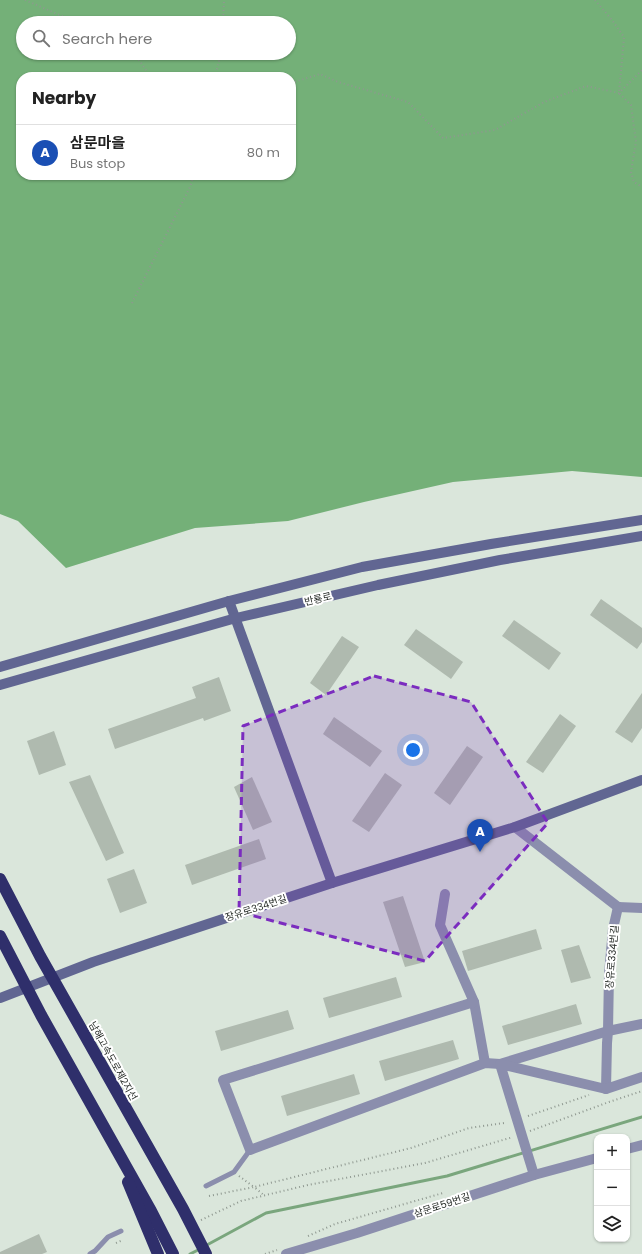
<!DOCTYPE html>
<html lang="en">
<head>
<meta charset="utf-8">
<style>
	:root { --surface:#fff; --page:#f2f2f2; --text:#222; --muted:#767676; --line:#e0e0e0; --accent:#d93025 }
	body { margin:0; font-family:Poppins,"Noto Sans KR",sans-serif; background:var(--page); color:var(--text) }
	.controls { position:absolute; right:12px; bottom:12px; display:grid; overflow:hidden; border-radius:8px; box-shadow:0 1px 3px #0004 }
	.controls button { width:36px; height:36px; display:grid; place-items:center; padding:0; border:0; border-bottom:1px solid var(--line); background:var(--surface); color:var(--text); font:20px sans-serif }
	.you { position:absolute; left:413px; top:750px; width:14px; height:14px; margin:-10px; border:3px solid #fff; border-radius:50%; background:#1a73e8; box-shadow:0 0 0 6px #1a73e833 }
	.badge { display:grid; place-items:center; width:26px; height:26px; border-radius:50%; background:var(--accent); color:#fff; font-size:13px; font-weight:700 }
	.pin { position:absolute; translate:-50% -33px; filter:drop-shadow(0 1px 2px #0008) }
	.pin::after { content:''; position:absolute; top:21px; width:14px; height:12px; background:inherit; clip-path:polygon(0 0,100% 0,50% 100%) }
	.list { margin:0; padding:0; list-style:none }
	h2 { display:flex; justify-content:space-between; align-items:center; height:52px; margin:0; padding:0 16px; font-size:17px }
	h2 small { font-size:13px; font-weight:400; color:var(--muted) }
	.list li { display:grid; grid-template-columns:26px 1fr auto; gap:12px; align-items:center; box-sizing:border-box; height:56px; padding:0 16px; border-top:1px solid var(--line) }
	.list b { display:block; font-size:15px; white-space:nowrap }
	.list p { margin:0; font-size:13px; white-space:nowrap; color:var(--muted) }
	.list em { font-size:13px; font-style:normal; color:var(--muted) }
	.icon { flex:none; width:22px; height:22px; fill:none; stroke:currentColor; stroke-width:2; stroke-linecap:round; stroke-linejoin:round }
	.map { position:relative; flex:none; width:642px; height:1254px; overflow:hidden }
	.search { position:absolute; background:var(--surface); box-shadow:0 1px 3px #0004; left:16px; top:16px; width:280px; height:44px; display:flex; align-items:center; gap:10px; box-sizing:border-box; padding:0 14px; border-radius:22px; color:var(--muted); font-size:15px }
	.panel { position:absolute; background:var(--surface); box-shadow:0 1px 3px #0004; left:16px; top:72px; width:280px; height:108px; border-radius:16px }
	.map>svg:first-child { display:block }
</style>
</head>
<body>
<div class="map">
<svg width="642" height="1254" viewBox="0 0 642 1254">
	<rect width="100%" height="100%" fill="#dae6db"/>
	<!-- forest -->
	<path fill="#74b078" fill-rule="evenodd" d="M0 0H642V477L572 471 453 482 364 502 288 521 195 528 66 568 18 521 0 514ZM23 23H289V53H23ZM21 77H291V175H21Z"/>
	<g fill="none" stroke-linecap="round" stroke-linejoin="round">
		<!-- stream -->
		<g stroke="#7aa67d" stroke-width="3">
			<polyline points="205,1246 266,1213 447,1176 642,1117"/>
			<polyline points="190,1254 200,1249"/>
		</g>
	</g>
	<!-- building -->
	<g fill="#afbaaf">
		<polygon points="601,599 642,628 642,642 637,649 590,615"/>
		<polygon points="514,620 561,653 549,670 502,636"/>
		<polygon points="416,629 463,662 451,679 404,645"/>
		<polygon points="342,636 359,647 326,695 310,683"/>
		<polygon points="219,677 231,711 204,721 203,718 115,749 108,729 196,698 192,687"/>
		<polygon points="642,693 642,728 632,743 615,732"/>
		<polygon points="560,714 576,726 543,773 526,762"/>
		<polygon points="334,717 382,751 370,767 323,734"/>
		<polygon points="54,731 66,765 39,775 27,741"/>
		<polygon points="467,746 483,757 450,805 434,793"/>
		<polygon points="385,773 402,785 369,832 352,821"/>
		<polygon points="90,775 124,853 106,861 69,782"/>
		<polygon points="252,777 272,822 253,830 234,787"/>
		<polygon points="259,839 266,859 192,885 185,865"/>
		<polygon points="134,869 147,903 120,913 107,879"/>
		<polygon points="403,896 425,962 405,967 383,902"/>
		<polygon points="536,929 542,949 468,971 462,951"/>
		<polygon points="579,945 591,978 571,983 561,950"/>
		<polygon points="396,977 402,997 329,1018 323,998"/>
		<polygon points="576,1004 582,1024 508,1045 502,1026"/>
		<polygon points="288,1010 294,1029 221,1051 215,1031"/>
		<polygon points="453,1040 459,1059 385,1081 379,1061"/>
		<polygon points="354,1074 360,1094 287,1116 281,1096"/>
		<polygon points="39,1234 47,1252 42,1254 0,1254 0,1252"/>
	</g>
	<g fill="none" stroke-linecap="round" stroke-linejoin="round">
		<!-- path -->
		<g stroke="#8f9890" stroke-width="2" stroke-dasharray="1 3" stroke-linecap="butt">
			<polyline points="25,0 78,23"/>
			<polyline points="595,0 612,20 624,37 619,93 631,105 636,142 631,172 634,182 642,187"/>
			<polyline points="223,23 224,0"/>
			<polyline points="134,53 151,77"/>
			<polyline points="215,77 221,53"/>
			<polyline points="291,83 320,74 338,82 408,102 443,138 495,130 544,102 586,86 619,93 642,70"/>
			<polyline points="132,303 190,187 194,175"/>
			<polyline points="528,1116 589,1095"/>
			<polyline points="530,1131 609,1102 642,1091"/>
			<polyline points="239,1176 254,1187 411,1148 469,1128 504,1123"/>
			<polyline points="209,1196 254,1187 265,1196"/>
			<polyline points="201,1220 241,1201 308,1185 425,1163 513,1137"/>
			<polyline points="308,1236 335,1224 443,1193"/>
			<polyline points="116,1243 123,1240"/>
			<polyline points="265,1254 277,1250"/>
		</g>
		<!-- lane -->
		<g stroke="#8b8ead" stroke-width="5">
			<polyline points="206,1186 234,1172 250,1150"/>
			<polyline points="90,1254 95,1251 108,1237 121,1231"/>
		</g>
		<!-- street -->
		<g stroke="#8b8ead" stroke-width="10">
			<polyline points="515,827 618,907"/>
			<polyline points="445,894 440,925 474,1002 485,1063"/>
			<polyline points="618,907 642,908"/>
			<polyline points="474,1002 223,1080 250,1150 485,1063 500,1064 608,1031 642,1024"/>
			<polyline points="606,1089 607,1043 608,1031 609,974 613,929 618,907"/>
			<polyline points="627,1149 642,1145"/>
			<polyline points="534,1175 500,1064 606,1089 642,1077"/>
			<polyline points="286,1254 357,1233 534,1175 597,1158"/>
		</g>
		<!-- secondary -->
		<g stroke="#616692" stroke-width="10">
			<polyline points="229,601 332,883"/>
			<polyline points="0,667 229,601 362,567 491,544 642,520"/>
			<polyline points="0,685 236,618 378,585 500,560 642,536"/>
			<polyline points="0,998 93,962 332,883 515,827 642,780"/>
		</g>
		<!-- highway -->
		<g stroke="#2f2f6b" stroke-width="12">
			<polyline points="0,879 40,956 183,1209 206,1254"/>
			<polyline points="0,936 41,1015 151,1211 173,1254"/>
			<polyline points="128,1182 158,1254"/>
		</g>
	</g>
	<!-- marked area -->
	<path fill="#7b2cbf" fill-opacity="0.2" stroke="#7b2cbf" stroke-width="3" stroke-dasharray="8 5" stroke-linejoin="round" d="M374 676 471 702 548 823 425 961 239 912 243 726Z"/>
	<g text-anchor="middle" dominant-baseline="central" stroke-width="4" stroke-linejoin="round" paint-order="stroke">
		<!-- street labels -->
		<g font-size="10" fill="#292e2a" stroke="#fff">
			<text transform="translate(318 599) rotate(-13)">반룡로</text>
			<text transform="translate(256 908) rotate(-18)">장유로334번길</text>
			<text transform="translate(612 957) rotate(-85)">장유로334번길</text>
			<text transform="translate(113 1061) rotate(61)">남해고속도로제2지선</text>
			<text transform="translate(442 1205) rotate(-18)">삼문로59번길</text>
		</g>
	</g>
</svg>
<div class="controls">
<button>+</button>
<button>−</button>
<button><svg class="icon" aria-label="layers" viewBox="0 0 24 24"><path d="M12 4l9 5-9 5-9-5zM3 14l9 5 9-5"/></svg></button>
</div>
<div class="you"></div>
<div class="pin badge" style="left:480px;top:852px;background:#1a4fb4">A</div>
<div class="search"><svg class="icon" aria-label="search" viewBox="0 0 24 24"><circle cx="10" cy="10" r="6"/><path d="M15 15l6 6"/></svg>Search here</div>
<section class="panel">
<h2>Nearby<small></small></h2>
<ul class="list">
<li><span class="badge" style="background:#1a4fb4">A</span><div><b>삼문마을</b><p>Bus stop</p></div><em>80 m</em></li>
</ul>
</section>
</div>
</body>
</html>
